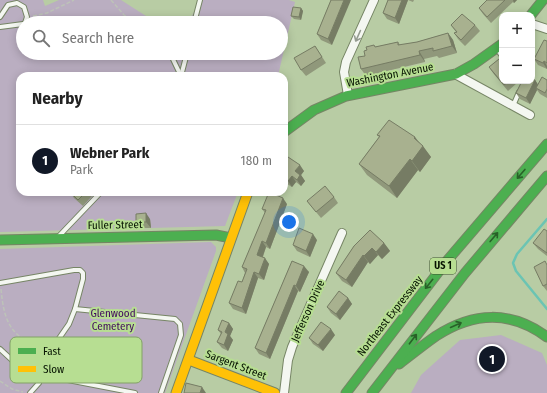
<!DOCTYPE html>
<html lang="en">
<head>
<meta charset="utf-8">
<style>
	:root { --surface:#fff; --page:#f2f2f2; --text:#222; --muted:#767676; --line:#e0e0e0; --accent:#111827 }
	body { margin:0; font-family:"Fira Sans Condensed",sans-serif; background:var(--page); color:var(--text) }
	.controls { position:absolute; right:12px; top:12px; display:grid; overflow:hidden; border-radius:8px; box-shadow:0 2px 10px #0003 }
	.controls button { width:36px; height:36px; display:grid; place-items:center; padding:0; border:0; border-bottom:1px solid var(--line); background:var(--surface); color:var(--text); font:20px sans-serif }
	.you { position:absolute; left:289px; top:222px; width:14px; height:14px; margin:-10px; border:3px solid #fff; border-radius:50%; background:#1a73e8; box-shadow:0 0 0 6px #1a73e833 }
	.badge { display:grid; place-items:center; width:26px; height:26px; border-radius:50%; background:var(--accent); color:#fff; font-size:13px; font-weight:700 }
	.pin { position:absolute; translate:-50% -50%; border:2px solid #fff; box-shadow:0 1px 4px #0006 }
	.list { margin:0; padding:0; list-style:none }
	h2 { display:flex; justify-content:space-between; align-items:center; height:52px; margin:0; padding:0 16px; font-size:17px }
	h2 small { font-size:13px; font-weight:400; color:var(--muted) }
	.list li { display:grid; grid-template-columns:26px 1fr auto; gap:12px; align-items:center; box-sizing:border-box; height:72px; padding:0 16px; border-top:1px solid var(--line) }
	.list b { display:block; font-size:15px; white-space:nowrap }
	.list p { margin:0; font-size:13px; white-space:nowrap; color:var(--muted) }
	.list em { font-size:13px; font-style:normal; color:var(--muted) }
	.icon { flex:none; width:22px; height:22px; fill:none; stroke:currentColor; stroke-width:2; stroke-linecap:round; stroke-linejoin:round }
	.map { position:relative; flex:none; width:547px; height:393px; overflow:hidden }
	.search { position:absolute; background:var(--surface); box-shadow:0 2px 10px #0003; left:16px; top:16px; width:272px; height:44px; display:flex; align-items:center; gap:10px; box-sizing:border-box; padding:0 14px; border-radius:22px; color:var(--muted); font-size:15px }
	.panel { position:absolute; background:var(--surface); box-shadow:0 2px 10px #0003; left:16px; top:72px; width:272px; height:124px; border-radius:12px }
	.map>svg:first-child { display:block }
</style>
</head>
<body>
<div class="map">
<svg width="547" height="393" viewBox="0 0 547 393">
	<rect width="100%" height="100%" fill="#b8cca4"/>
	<!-- green -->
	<g fill="#baaec1">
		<polygon points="0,0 43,0 45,6 59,0 121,0 157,23 23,23 23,53 281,53 281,23 186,23 189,21 201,0 289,0 295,2 278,76 20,76 20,192 238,192 225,226 0,232"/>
		<polygon points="211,242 216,247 216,251 165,393 0,393 0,249"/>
		<polygon points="501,335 542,353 547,365 547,393 411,393 421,375 460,340"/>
	</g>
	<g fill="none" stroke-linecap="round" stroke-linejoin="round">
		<!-- stream -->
		<polyline stroke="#6bc4b3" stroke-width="2.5" points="547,219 517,254 513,263 516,271 547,309"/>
		<defs>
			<g id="lane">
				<polyline points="0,17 8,5 17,3 24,7 27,17 25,23"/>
				<polyline points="194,23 200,0"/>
				<polyline points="0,27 23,24"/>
				<polyline points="497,49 502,56"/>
				<polyline points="170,53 181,76"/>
				<polyline points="181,76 187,53"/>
				<polyline points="513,106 519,92"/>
				<polyline points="59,236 101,192"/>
				<polyline points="0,283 74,270 80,270 83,273 83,279 75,309 69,324 44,360 39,383 30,393"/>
				<polyline points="75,309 175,319 180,324 181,335 161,393"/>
				<polyline points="0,349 13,361 42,375 135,393"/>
			</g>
			<g id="street">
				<polyline points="532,24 547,29"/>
				<polyline points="455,74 530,115"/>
				<polyline points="348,95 344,72 346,62 374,0"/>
				<polyline points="284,393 288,360 292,347 342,233"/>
			</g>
			<g id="fast">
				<polyline points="531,15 543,0"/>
				<polyline points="284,132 314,110 346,96 456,74 474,64 502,44"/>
				<polyline points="0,240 216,235 231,238"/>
				<path d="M399 364C411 355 423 345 436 336 473 312 511 310 547 337"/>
				<polyline points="346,393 446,262 547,144"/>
				<polyline points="372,393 465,273 547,176"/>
			</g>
			<g id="slow">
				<polyline points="189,360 275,393"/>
				<polyline points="176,393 248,192"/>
			</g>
		</defs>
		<!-- lane casing -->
		<use href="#lane" stroke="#768565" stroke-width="6"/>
		<!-- street casing -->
		<use href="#street" stroke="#768565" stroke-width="10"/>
		<!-- fast casing -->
		<use href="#fast" stroke="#768565" stroke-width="11"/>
		<!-- slow casing -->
		<use href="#slow" stroke="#768565" stroke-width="11"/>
		<!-- path -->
		<g stroke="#bdc3b8" stroke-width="1.5" stroke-dasharray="4 2" stroke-linecap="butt">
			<polyline points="111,0 124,15 136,23"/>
			<polyline points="33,16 47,13 74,0"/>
			<path d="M1 289C4 322 11 340 46 347"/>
			<polyline points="0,381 12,389 23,392"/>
		</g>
		<!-- lane -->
		<use href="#lane" stroke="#f4f7f1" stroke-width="4"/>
		<!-- street -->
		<use href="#street" stroke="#f4f7f1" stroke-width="8"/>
		<!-- fast -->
		<use href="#fast" stroke="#4caf50" stroke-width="9"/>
		<!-- slow -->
		<use href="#slow" stroke="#ffc107" stroke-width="9"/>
	</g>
	<!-- wall -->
	<g fill="#90987b">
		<polygon points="331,0 332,45 321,40 317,34"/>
		<polygon points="388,0 414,0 413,2 408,0 399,24 387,19 383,13"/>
		<polygon points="487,0 517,0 514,3 513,2 491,23 483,14 479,8"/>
		<polygon points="301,8 303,11 301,20 294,19 291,16"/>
		<polygon points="451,25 475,25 480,31 465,46 458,39 454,33 456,32"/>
		<polygon points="448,33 453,40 457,53 439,58 437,56 424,59 425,62 366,76 361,69 365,56 375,47 398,42 400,45 417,42"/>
		<polygon points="547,41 547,69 538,65 534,59"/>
		<polygon points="315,46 326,63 306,76 301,70"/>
		<polygon points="489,67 502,81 516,81 517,83 508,91 493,73"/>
		<polygon points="535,80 538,85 547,80 547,98 540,94 537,90 530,104 520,99 516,93"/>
		<polygon points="377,135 415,137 431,157 420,172 418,170 397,198 367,175 359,164 379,137"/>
		<polygon points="284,163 304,171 301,175 305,181 301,186 296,182 292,187 284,182"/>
		<polygon points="70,192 89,192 92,196 83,206 74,198"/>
		<polygon points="334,197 338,203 321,218 307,201"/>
		<polygon points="287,204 270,249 266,247 263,257 269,264 264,280 258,278 246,314 233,309 229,303 242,282 245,273 242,267 265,213 262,209"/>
		<polygon points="150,219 151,228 140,228 136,222"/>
		<polygon points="547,231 547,256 538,249 533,243"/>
		<polygon points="317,240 310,257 297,251 293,245"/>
		<polygon points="384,243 390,251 382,259 378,255 370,264 368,262 352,287 342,281 336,273 354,246"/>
		<polygon points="292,261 309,272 300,292 298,291 270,359 259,354 255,348"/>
		<polygon points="547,264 547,291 543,286"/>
		<polygon points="348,298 352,304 340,320 331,313 327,307"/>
		<polygon points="229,323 233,329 230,336 233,340 228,351 222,348 217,342 221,334 218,330"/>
		<polygon points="335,335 323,351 313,344 309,338"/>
	</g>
	<!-- shaded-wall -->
	<g fill="#767c64">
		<polygon points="344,0 351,0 332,45 328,39"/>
		<polygon points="402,0 408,0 399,24 395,18"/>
		<polygon points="513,0 517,0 514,3"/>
		<polygon points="301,8 303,11 301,20 299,17"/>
		<polygon points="448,33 453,40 457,53 452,46"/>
		<polygon points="419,51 424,59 425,62 420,55"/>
		<polygon points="544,61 547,66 547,69 543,63"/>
		<polygon points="535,80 539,86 536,88 537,90 530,104 526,98"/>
		<polygon points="415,137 422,148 423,146 431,157 420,172 412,161 414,138"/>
		<polygon points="410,159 418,170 397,198 389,186"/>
		<polygon points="300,165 304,171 301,175 305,181 301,186 297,180 295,171"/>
		<polygon points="292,176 296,182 292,187 288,181"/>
		<polygon points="283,198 287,204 270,249 266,243"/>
		<polygon points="146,213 150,219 151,228 146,222"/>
		<polygon points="313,234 317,240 310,257 306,251"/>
		<polygon points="262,241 266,247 261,261 257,255"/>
		<polygon points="384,243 390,251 382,259 376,252"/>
		<polygon points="372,248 378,255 370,264 364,256"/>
		<polygon points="363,255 368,262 352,287 346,280"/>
		<polygon points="265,258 269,264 264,280 259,274"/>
		<polygon points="304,266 309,272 300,292 296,286"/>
		<polygon points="254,272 258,278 246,314 242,308"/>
		<polygon points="294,285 298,291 270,359 266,353"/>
		<polygon points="348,298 352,304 340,320 336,314"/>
		<polygon points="229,323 233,329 230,336 233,340 228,351 224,345 225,332"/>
		<polygon points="331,329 335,335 323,351 318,345"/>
		<polygon points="202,387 206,393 200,393"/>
	</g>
	<!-- building -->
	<g fill="#a8b18f" stroke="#767c64">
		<polygon points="331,0 344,0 328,39 317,34"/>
		<polygon points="388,0 402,0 395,18 383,13"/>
		<polygon points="487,0 505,0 487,17 479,8"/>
		<polygon points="293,7 301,8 299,17 291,16"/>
		<polygon points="462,14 475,25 461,40 454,33 457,32 451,25"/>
		<polygon points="448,33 452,46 433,51 433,48 419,51 420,55 361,69 358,57 365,56 364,51 367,50 366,47 374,45 375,47 398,42 398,45 417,42"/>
		<polygon points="544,40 547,41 547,63 544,61 543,63 534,59"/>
		<polygon points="315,46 322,57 301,70 294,58"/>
		<polygon points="499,59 502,63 502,81 509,81 504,85 489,67"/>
		<polygon points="542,77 547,80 547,89 545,93 536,88"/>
		<polygon points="532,79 535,80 526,98 516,93 522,81 532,81"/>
		<polygon points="389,120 415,137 414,138 423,146 412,161 410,159 389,186 359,164 380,136 377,135"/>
		<polygon points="288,157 300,165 295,171 300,175 297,180 292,176 288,181 284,179 284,163"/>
		<polygon points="325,186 334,197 316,212 307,201"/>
		<polygon points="70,192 86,192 78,200"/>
		<polygon points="269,192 283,198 266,243 262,241 257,255 265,258 259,274 254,272 242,308 229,303 238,281 242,282 247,269 242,267 266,210 262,209"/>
		<polygon points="146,213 146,222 136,222 136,214"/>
		<polygon points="299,228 313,234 306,251 293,245"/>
		<polygon points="544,229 547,231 547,253 533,243"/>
		<polygon points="370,230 384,243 376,252 372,248 364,256 363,255 346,280 336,273 354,246"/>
		<polygon points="292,261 304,266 296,286 294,285 266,353 255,348"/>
		<polygon points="545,261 547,265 547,284 543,286 534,267"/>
		<polygon points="339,291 348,298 336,314 327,307"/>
		<polygon points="222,320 229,323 225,332 228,334 224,345 217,342 222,332 218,330"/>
		<polygon points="321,322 331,329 318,345 309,338"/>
		<polygon points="186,383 202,387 200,393 184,393"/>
	</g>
	<!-- one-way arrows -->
	<defs><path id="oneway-shaft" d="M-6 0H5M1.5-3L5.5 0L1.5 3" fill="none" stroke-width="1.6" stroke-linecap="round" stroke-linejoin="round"/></defs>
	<use stroke="#959c91" href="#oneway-shaft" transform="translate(358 36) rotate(114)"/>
	<g stroke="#296128">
		<use href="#oneway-shaft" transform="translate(521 174) rotate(131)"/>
		<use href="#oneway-shaft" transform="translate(494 237) rotate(-50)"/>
		<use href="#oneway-shaft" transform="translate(429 284) rotate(129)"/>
		<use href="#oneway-shaft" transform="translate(456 325) rotate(-24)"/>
		<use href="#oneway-shaft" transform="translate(413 339) rotate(-53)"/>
	</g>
	<g text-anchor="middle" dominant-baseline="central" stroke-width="4" stroke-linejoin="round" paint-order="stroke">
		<!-- shield labels -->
		<rect fill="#b7de92" stroke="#3b502c" stroke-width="1" x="430" y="258" width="26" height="16" rx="3"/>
		<g font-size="10" font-weight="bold" fill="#061300">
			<text x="443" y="266">US 1</text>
		</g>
		<!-- street labels -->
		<g font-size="11" fill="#061300" stroke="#b7de92">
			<text transform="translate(390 75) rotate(-11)">Washington Avenue</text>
			<text transform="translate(115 225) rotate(-1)">Fuller Street</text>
			<text transform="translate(308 311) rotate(-66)">Jefferson Drive</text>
			<text transform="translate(390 316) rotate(-52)">Northeast Expressway</text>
			<text transform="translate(236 365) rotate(21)">Sargent Street</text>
		</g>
		<!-- park labels -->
		<g font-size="11" fill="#40095c" stroke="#b7de92">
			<text x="113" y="313">Glenwood<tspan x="113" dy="13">Cemetery</tspan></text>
		</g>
	</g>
	<!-- legend -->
	<rect x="10" y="337" width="132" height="46" rx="6" fill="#b7de92" stroke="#82a166" stroke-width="1"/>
	<rect x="18" y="348" width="18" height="6" fill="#4caf50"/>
	<rect x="18" y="366" width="18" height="6" fill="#ffc107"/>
	<g font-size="11" fill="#061300">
		<text x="43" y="355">Fast</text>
		<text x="43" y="373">Slow</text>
	</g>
</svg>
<div class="controls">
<button>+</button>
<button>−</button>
</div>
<div class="you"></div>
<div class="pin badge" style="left:492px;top:359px">1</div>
<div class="search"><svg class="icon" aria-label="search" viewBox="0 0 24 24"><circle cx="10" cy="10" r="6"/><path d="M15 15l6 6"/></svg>Search here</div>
<section class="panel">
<h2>Nearby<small></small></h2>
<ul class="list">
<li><span class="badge">1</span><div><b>Webner Park</b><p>Park</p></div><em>180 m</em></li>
</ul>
</section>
</div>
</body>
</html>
